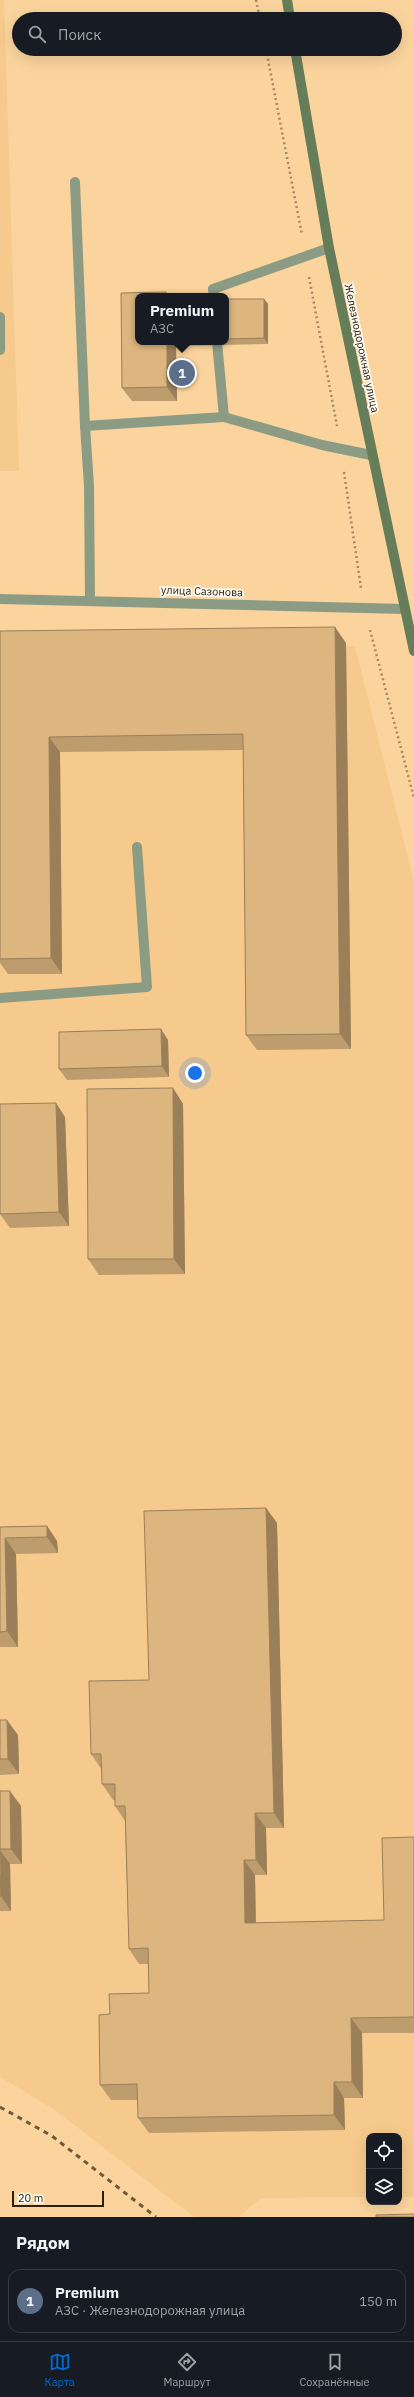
<!DOCTYPE html>
<html lang="ru">
<head>
<meta charset="utf-8">
<style>
	:root { --surface:#171b24; --page:#20242c; --text:#f1f3f6; --muted:#9ea1a6; --line:#363941; --accent:#036bd3 }
	body { margin:0; font-family:"IBM Plex Sans",sans-serif; background:var(--page); color:var(--text) }
	.controls { position:absolute; right:12px; bottom:12px; display:grid; overflow:hidden; border-radius:8px; box-shadow:0 4px 16px #0002 }
	.controls button { width:36px; height:36px; display:grid; place-items:center; padding:0; border:0; border-bottom:1px solid var(--line); background:var(--surface); color:var(--text); font:20px sans-serif }
	.scale { position:absolute; left:12px; bottom:10px; width:92px; box-sizing:border-box; padding-left:4px; border:2px solid #2e2009; border-top:0; font-size:11px; line-height:14px; white-space:nowrap; color:#2e2009; -webkit-text-stroke:3px #fffbf5; paint-order:stroke }
	.you { position:absolute; left:195px; top:1073px; width:14px; height:14px; margin:-10px; border:3px solid #fff; border-radius:50%; background:#1a73e8; box-shadow:0 0 0 6px #1a73e833 }
	.badge { display:grid; place-items:center; width:26px; height:26px; border-radius:50%; background:var(--accent); color:#fff; font-size:13px; font-weight:700 }
	.pin { position:absolute; translate:-50% -50%; border:2px solid #fff; box-shadow:0 1px 4px #0006 }
	.popup { position:absolute; left:135px; top:293px; width:94px; height:52px; box-sizing:border-box; display:grid; place-content:center; border-radius:8px; background:var(--surface); filter:drop-shadow(0 1px 3px #0005); font-size:13px; white-space:nowrap; color:var(--muted) }
	.popup b { font-size:15px; color:var(--text) }
	.popup::after { content:''; position:absolute; left:50%; top:100%; margin-left:-8px; border:8px solid transparent; border-top-color:var(--surface) }
	.list { margin:0; padding:0; list-style:none }
	h2 { display:flex; justify-content:space-between; align-items:center; height:52px; margin:0; padding:0 16px; font-size:17px }
	h2 small { font-size:13px; font-weight:400; color:var(--muted) }
	.list li { display:grid; grid-template-columns:26px 1fr auto; gap:12px; align-items:center; box-sizing:border-box; height:64px; margin:0 8px 8px; padding:0 8px; border:1px solid var(--line); border-radius:12px }
	.list b { display:block; font-size:15px; white-space:nowrap }
	.list p { margin:0; font-size:13px; white-space:nowrap; color:var(--muted) }
	.list em { font-size:13px; font-style:normal; color:var(--muted) }
	.icon { flex:none; width:22px; height:22px; fill:none; stroke:currentColor; stroke-width:2; stroke-linecap:round; stroke-linejoin:round }
	.map { position:relative; flex:none; width:414px; height:2217px; overflow:hidden }
	.search { position:absolute; background:var(--surface); box-shadow:0 4px 16px #0002; left:12px; right:12px; top:12px; height:44px; display:flex; align-items:center; gap:10px; box-sizing:border-box; padding:0 14px; border-radius:22px; color:var(--muted); font-size:15px }
	.sheet { height:124px; background:var(--surface) }
	nav { display:flex; justify-content:space-around; align-items:center; box-sizing:border-box; height:56px; border-top:1px solid var(--line); background:var(--surface); font-size:11px; color:var(--muted) }
	nav a { display:grid; justify-items:center; gap:2px }
	nav .on { color:var(--accent) }
	.map>svg:first-child { display:block }
</style>
</head>
<body>
<div class="map">
<svg width="414" height="2217" viewBox="0 0 414 2217">
	<rect width="100%" height="100%" fill="#fbd49d"/>
	<!-- built -->
	<g fill="#f5ca8c">
		<polygon points="0,0 4,0 19,471 0,471"/>
		<polygon points="0,642 355,646 414,881 414,2197 399,2197 399,2136 369,2136 369,2197 261,2198 239,2217 194,2217 52,2108 0,2077"/>
	</g>
	<g fill="none" stroke-linecap="round" stroke-linejoin="round">
		<!-- path -->
		<g stroke="#a6895f" stroke-width="2.5" stroke-dasharray="2 3" stroke-linecap="butt">
			<polyline points="256,0 260,19"/>
			<polyline points="266,49 302,235"/>
			<polyline points="309,277 337,426"/>
			<polyline points="344,472 361,588"/>
			<polyline points="370,630 414,798"/>
		</g>
		<!-- service -->
		<g stroke="#8c9c84" stroke-width="10">
			<polyline points="75,182 85,426"/>
			<polyline points="214,296 213,289 329,248"/>
			<polyline points="0,317 0,350"/>
			<polyline points="217,342 224,417 322,445 371,455"/>
			<polyline points="90,600 89,486 85,426 224,417"/>
			<polyline points="0,998 147,987 137,847"/>
		</g>
		<!-- tertiary -->
		<polyline stroke="#8c9c84" stroke-width="10" points="0,599 404,609"/>
		<!-- secondary -->
		<g stroke="#667d5a" stroke-width="10">
			<polyline points="287,0 290,19"/>
			<polyline points="295,49 329,248 414,651"/>
		</g>
		<!-- rail -->
		<polyline stroke="#6f5938" stroke-width="3" stroke-dasharray="5 5" stroke-linecap="butt" points="0,2107 52,2136 156,2217"/>
	</g>
	<!-- wall -->
	<g fill="#bd9c6d">
		<polygon points="166,292 169,296 138,296 138,342 226,342 226,299 264,299 268,304 268,344 176,346 177,401 132,401 122,388 121,293"/>
		<polygon points="0,631 346,643 351,1049 257,1050 246,1035 243,750 60,752 62,974 8,974 0,963"/>
		<polygon points="168,1040 169,1077 67,1080 59,1069"/>
		<polygon points="173,1088 183,1104 185,1274 99,1275 88,1259"/>
		<polygon points="65,1117 69,1226 10,1228 0,1214"/>
		<polygon points="266,1508 277,1523 284,1828 266,1828 267,1875 255,1875 256,1923 384,1920 414,1837 414,2033 362,2033 363,2098 344,2098 345,2130 149,2133 138,2118 138,2100 111,2100 100,2085 110,2014 149,1993 148,1964 139,1964 129,1949 125,1821 115,1806 115,1800 113,1800 102,1784 102,1770 91,1754 149,1680"/>
		<polygon points="47,1526 57,1541 58,1553 16,1554 18,1647 0,1647 0,1527"/>
		<polygon points="0,1720 18,1735 19,1774 0,1775"/>
		<polygon points="0,1791 21,1806 22,1864 10,1864 11,1911 0,1911"/>
	</g>
	<!-- shaded-wall -->
	<g fill="#9a7f59">
		<polygon points="264,299 268,304 268,344 264,338"/>
		<polygon points="167,342 174,342 176,346 177,401 167,387"/>
		<polygon points="335,627 346,643 351,1049 340,1034"/>
		<polygon points="49,737 60,752 62,974 51,958"/>
		<polygon points="161,1029 168,1040 169,1077 162,1066"/>
		<polygon points="173,1088 183,1104 185,1274 174,1259"/>
		<polygon points="56,1103 65,1117 69,1226 59,1212"/>
		<polygon points="266,1508 277,1523 284,1828 274,1813"/>
		<polygon points="47,1526 57,1541 58,1553 47,1537"/>
		<polygon points="5,1538 16,1554 18,1647 7,1631"/>
		<polygon points="7,1720 18,1735 19,1774 8,1759"/>
		<polygon points="10,1791 21,1806 22,1864 11,1849"/>
		<polygon points="255,1813 266,1828 267,1875 256,1860"/>
		<polygon points="0,1850 10,1864 11,1911 1,1896"/>
		<polygon points="244,1860 255,1875 256,1939 245,1923"/>
		<polygon points="351,2018 362,2033 363,2098 352,2082"/>
		<polygon points="334,2082 344,2098 345,2130 334,2115"/>
	</g>
	<!-- building -->
	<g fill="#dcb57f" stroke="#9a7f59">
		<polygon points="166,292 166,296 138,296 138,342 167,342 167,387 122,388 121,293"/>
		<polygon points="226,299 264,299 264,338 226,339"/>
		<polygon points="335,627 340,1034 246,1035 243,734 49,737 51,958 0,959 0,631"/>
		<polygon points="161,1029 162,1066 59,1069 59,1032"/>
		<polygon points="173,1088 174,1259 88,1259 87,1089"/>
		<polygon points="56,1103 59,1212 0,1214 0,1104"/>
		<polygon points="266,1508 274,1813 255,1813 256,1860 244,1860 245,1923 384,1920 382,1838 414,1837 414,2017 351,2018 352,2082 334,2082 334,2115 138,2118 137,2084 100,2085 99,2015 110,2014 109,1994 149,1993 148,1948 129,1949 125,1806 115,1806 115,1784 102,1784 101,1754 91,1754 89,1681 149,1680 144,1511"/>
		<polygon points="47,1526 47,1537 5,1538 7,1631 0,1632 0,1527"/>
		<polygon points="0,1720 7,1720 8,1759 0,1759"/>
		<polygon points="0,1791 10,1791 11,1849 0,1849"/>
		<polygon points="0,1874 1,1896 0,1896"/>
		<polygon points="414,2214 414,2217 376,2217 376,2215"/>
	</g>
	<g text-anchor="middle" dominant-baseline="central" stroke-width="3.5" stroke-linejoin="round" paint-order="stroke">
		<!-- street labels -->
		<g font-size="11" fill="#2e2009" stroke="#fffbf5">
			<text transform="translate(362 348) rotate(78)">Железнодорожная улица</text>
			<text transform="translate(202 591) rotate(2)">улица Сазонова</text>
		</g>
	</g>
</svg>
<div class="controls">
<button><svg class="icon" aria-label="locate" viewBox="0 0 24 24"><circle cx="12" cy="12" r="6"/><path d="M12 2v4M12 18v4M2 12h4M18 12h4"/></svg></button>
<button><svg class="icon" aria-label="layers" viewBox="0 0 24 24"><path d="M12 4l9 5-9 5-9-5zM3 14l9 5 9-5"/></svg></button>
</div>
<div class="scale">20 m</div>
<div class="you"></div>
<div class="pin badge" style="left:182px;top:373px;background:#5c6f8a">1</div>
<div class="popup"><b>Premium</b>АЗС</div>
<div class="search"><svg class="icon" aria-label="search" viewBox="0 0 24 24"><circle cx="10" cy="10" r="6"/><path d="M15 15l6 6"/></svg>Поиск</div>
</div>
<section class="sheet">
<h2>Рядом<small></small></h2>
<ul class="list">
<li><span class="badge" style="background:#5c6f8a">1</span><div><b>Premium</b><p>АЗС · Железнодорожная улица</p></div><em>150 m</em></li>
</ul>
</section>
<nav>
<a class="on"><svg class="icon" aria-label="map" viewBox="0 0 24 24"><path d="M3 6l6-2 6 2 6-2v14l-6 2-6-2-6 2zM9 4v14M15 6v14"/></svg>Карта</a>
<a><svg class="icon" aria-label="directions" viewBox="0 0 24 24"><path d="M12 3l9 9-9 9-9-9zM9 14v-3h6M13 9l2 2-2 2"/></svg>Маршрут</a>
<a><svg class="icon" aria-label="saved" viewBox="0 0 24 24"><path d="M7 4h10v16l-5-4-5 4z"/></svg>Сохранённые</a>
</nav>
</body>
</html>
